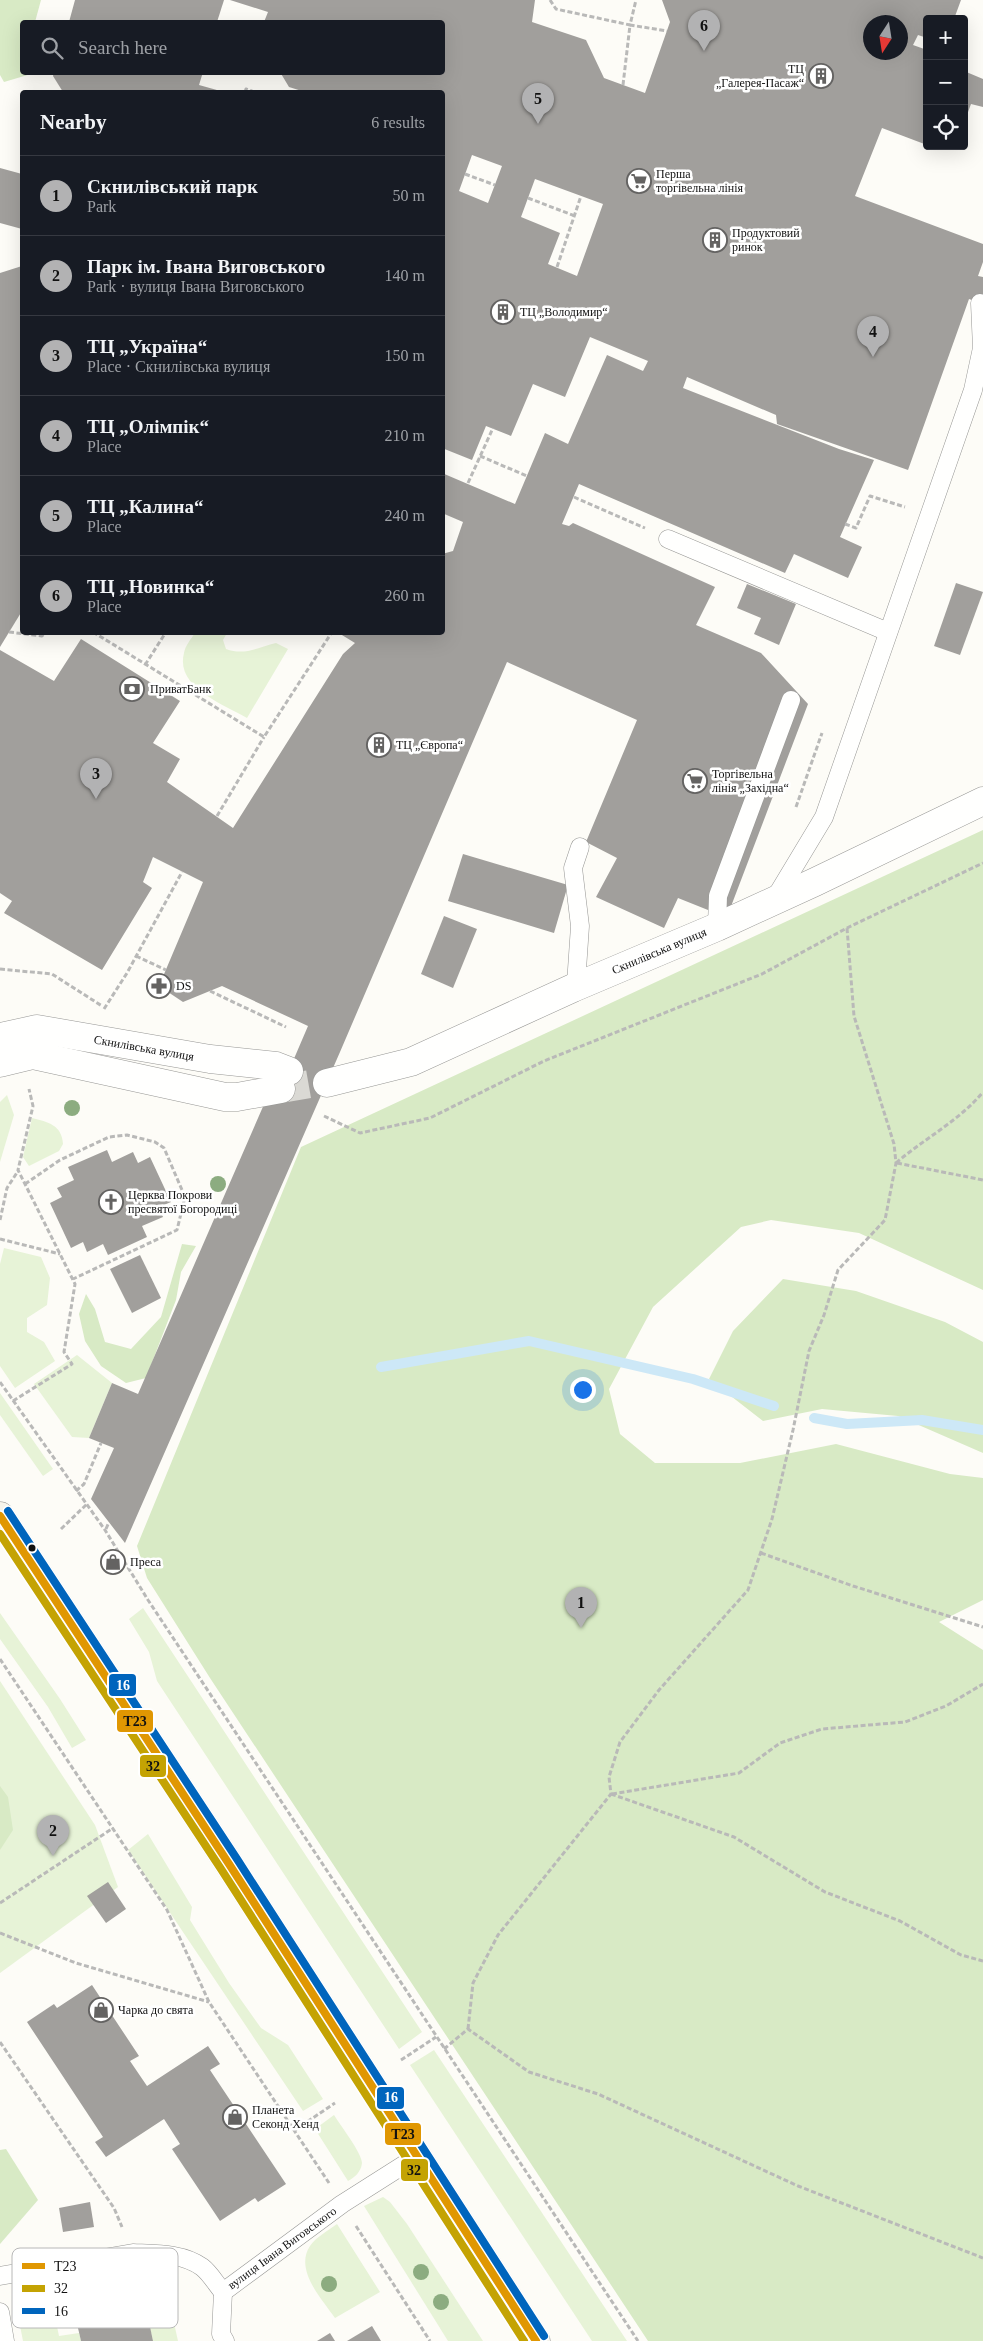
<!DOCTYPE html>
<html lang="en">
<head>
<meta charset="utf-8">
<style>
	:root { --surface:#171b24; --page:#242831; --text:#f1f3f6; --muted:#9ea1a6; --line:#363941; --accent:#b2b2b3 }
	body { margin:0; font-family:Georgia,serif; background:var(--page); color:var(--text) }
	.controls { position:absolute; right:15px; top:15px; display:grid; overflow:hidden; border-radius:5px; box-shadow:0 5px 20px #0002 }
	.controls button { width:45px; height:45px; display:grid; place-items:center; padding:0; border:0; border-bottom:1px solid var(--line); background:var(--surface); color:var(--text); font:25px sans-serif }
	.compass { position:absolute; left:863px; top:15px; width:45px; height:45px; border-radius:50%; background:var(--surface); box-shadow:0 5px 20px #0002; rotate:192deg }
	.you { position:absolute; left:582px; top:1389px; width:18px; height:18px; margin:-12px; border:4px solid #fff; border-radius:50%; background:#1a73e8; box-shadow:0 0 0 8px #1a73e833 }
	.badge { display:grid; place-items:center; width:32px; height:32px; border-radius:50%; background:var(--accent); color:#111; font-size:16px; font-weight:700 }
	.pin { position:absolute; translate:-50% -41px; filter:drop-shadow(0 1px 2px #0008) }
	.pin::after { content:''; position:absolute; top:26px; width:18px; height:15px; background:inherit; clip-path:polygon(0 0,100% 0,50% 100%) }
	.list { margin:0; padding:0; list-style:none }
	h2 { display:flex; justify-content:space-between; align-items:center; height:65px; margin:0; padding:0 20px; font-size:21px }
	h2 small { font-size:16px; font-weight:400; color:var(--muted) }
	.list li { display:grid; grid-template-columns:32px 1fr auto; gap:15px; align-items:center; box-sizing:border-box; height:80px; padding:0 20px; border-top:1px solid var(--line) }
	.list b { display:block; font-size:19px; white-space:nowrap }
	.list p { margin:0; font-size:16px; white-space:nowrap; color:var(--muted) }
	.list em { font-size:16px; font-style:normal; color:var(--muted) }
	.icon { flex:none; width:28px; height:28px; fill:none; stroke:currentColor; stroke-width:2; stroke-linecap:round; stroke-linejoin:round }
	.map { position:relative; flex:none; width:983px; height:2341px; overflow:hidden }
	.search { position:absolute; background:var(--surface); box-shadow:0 5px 20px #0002; left:20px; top:20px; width:425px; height:55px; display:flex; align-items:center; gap:12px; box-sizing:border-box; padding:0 18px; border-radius:5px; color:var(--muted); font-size:19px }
	.panel { position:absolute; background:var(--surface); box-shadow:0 5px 20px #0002; left:20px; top:90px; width:425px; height:545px; border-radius:5px }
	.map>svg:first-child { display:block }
</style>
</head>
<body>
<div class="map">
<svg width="983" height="2341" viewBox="0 0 983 2341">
	<rect width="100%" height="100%" fill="#fdfcf7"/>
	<!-- green -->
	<g fill="#e7f3d7">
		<path d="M195 633H227L223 640 226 649C245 656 258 647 276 643L288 649 247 718C223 704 175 687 184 653 185 646 191 639 195 633Z"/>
		<polygon points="7,1095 14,1115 0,1162 0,1102"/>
		<path d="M32 1118C48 1122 62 1125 63 1144L59 1151 29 1166 23 1157Z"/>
		<polygon points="4,1248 41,1257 50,1278 47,1305 27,1318 27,1332 44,1342 55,1361 15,1388 0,1366 0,1264"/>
		<polygon points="77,1355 112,1383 89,1438 72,1437 34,1384"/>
		<polygon points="0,1393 53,1469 43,1476 0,1415"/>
		<polygon points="143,1608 422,2032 399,2049 157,1681 149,1652 129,1619"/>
		<polygon points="0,1613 60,1699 86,1740 72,1748 48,1707 0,1639"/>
		<polygon points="0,1681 95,1825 118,1887 0,1973"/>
		<polygon points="148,1834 192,1907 190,1920 229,1983 261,2028 288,2045 323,2099 303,2111 128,1850"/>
		<polygon points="434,2050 627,2341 592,2341 410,2065"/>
		<path d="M334 2115C340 2125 362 2153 362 2163 361 2172 355 2177 348 2181L315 2129Z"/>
		<polygon points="383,2197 390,2202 407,2224 483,2341 448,2341 364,2206"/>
		<path d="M337 2224 380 2292 335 2318C322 2299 294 2270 310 2246 316 2237 329 2230 337 2224Z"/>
		<polygon points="44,2285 49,2288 59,2336 79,2333 81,2341 23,2341 14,2295 18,2290"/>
		<polygon points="174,2323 178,2341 153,2341 150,2328"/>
	</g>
	<!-- forest -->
	<g fill="#d8eac5">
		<polygon points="0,0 41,0 35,22 22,22 22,72 31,74 4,82 0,75"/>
		<polygon points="983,830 983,1290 859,1233 771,1220 741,1227 653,1307 609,1389 620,1434 655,1463 740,1463 836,1444 950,1474 983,1478 983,1600 939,1622 983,1650 983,2341 648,2341 210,1678 147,1578 137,1546 301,1147"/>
		<polygon points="182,1244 196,1246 181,1272 176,1300 146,1378 126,1383 101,1366 85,1341 79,1314 86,1294 95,1309 105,1342 131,1349 161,1317"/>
		<polygon points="783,1279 856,1291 945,1322 983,1342 983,1453 898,1416 822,1409 763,1421 709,1379 733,1331"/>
		<polygon points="0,1786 8,1797 13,1830 0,1850"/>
		<polygon points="6,2149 38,2200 0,2244 0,2150"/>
	</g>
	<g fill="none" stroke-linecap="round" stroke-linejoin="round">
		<!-- stream -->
		<g stroke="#cde8f7" stroke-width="10">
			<polyline points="381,1367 529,1341 693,1379 774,1406"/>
			<polyline points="814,1418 847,1424 922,1420 983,1430"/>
		</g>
	</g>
	<!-- building -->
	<g fill="#a19f9c" fill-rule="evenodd">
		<polygon points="75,0 224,0 217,22 69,22"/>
		<path d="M230 0H535L532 22 586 40 604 78 645 93 670 22 662 0H961L954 19H927V38L918 35 913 45 927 50V145L882 128 855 196 983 244V262L978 276 983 277V304L969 299 908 470 777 424 776 415 687 377 683 388 839 449 874 460 840 537 862 547 848 578 794 554 785 573 579 484 562 524 569 526 573 523 715 587 696 625 761 653 808 704 730 909 718 914 678 898 664 928 596 897 617 858 586 842 637 720 507 662 340 1052 125 1543 91 1499 114 1448 89 1438 112 1383 138 1394 265 1102 281 1089 308 1026 222 986 183 1002 159 986 203 882 153 857 143 882 152 888 102 970 4 913 12 901 0 893V650L54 681 81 639 180 701 153 743 180 759 167 782 233 828 343 654 355 643 337 632H442V554L453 551 463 522 442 513V473L515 504 545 433 568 444 607 355 643 371 648 361 590 337 565 397 533 384 511 436 486 426 472 460 442 448V92H305L289 87 280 72H442V22H264L268 12ZM870 22H900V52H870ZM472 155 502 166 488 203 459 191ZM535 179 603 204 577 276 548 264 560 233 521 217Z"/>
		<polygon points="964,71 983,79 983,107 971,104 964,123"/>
		<polygon points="54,72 203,72 199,85 224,92 63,92 53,76"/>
		<polygon points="0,168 22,174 22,229 0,223"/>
		<polygon points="22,266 22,611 0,647 0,273"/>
		<polygon points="956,583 983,592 960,655 934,646"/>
		<polygon points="747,584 796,604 779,645 754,634 761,618 737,608"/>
		<polygon points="463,854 568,885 554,933 448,901"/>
		<polygon points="444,916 477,929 453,988 421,974"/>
		<polygon points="107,1150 112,1162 133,1152 138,1163 150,1157 171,1202 159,1207 163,1217 142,1226 147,1237 108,1255 103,1244 87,1252 83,1242 71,1248 50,1203 62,1197 57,1188 74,1180 68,1167"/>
		<polygon points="140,1255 161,1298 132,1313 110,1269"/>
		<polygon points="108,1882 126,1909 106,1923 87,1896"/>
		<polygon points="92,1985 139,2056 130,2061 147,2086 208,2046 220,2064 210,2070 286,2184 258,2202 255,2198 220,2221 172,2149 180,2144 164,2119 106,2157 95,2142 103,2137 27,2022 54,2004 57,2008"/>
		<polygon points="90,2202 94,2227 63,2232 59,2208"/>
		<polygon points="141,2284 153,2341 81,2341 71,2298"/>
		<polygon points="372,2326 381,2341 347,2341"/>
		<polygon points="330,2333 335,2341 317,2341"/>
	</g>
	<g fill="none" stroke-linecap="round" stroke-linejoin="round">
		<!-- street-tunnel -->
		<polyline stroke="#dad9d4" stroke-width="28" stroke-dasharray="28 14" stroke-linecap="butt" points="281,1089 321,1082"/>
		<defs>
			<g id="lane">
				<polyline points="668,539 888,632"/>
				<polyline points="774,900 824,817 973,390 982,348 980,303"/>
				<polyline points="717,927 718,896 791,700"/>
				<polyline points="573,988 576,984 580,926 573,868 580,847"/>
				<path d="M0 2276 133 2253C156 2254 183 2253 202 2267 210 2273 216 2284 223 2292"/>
				<polyline points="223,2292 342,2204 416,2157"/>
				<polyline points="223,2292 221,2334 225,2341"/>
				<polyline points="0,2312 5,2341"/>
			</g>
			<g id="street">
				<polyline points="0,1037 37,1029 210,1059 276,1066 289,1071"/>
				<polyline points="0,1063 33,1055 225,1097 237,1097 281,1089"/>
				<polyline points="327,1083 411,1062 573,988 717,927 815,882 983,801"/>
			</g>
			<polyline id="secondary" points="0,1516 229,1864 536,2341"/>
		</defs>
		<!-- lane casing -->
		<use href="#lane" stroke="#979795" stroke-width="19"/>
		<!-- street casing -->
		<use href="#street" stroke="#979795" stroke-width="29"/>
		<!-- secondary casing -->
		<use href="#secondary" stroke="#8e8d8b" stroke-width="29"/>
		<!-- path -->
		<g stroke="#b9b9b8" stroke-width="3" stroke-dasharray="5 2.5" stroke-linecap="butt">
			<polyline points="550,0 556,9 630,25 636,0"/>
			<polyline points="623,85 630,25 667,31"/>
			<polyline points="245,92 246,89 254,92"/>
			<polyline points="465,174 495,185"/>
			<polyline points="528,198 575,216"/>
			<polyline points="557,267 581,196"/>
			<polyline points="480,456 527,476"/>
			<polyline points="468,483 493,428"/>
			<polyline points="574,497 645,528"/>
			<polyline points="845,524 856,528 870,496 905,507"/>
			<polyline points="9,632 42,636 46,632"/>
			<polyline points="93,632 264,737 332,632"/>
			<polyline points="145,665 166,632"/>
			<polyline points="796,807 822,733"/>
			<polyline points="217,816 264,737"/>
			<polyline points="136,956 166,970"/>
			<polyline points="0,969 52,974 102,1006"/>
			<polyline points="210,991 286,1027"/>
			<polyline points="104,1009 127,973 182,872"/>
			<polyline points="324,1116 360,1133 430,1118 544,1061 762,974 847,928 983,863"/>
			<path d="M896 1163C925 1138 959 1121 983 1092"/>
			<polyline points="897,1163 983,1180"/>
			<polyline points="25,1184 60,1160 109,1137 127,1135 155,1142 164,1148 185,1197 177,1230 73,1279"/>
			<polyline points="0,1220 7,1188 18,1171"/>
			<polyline points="0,1239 60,1254"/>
			<polyline points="0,1382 105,1530 148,1600 638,2341"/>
			<polyline points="13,1401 72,1364 64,1352 75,1284 18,1170 33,1106 29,1089"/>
			<polyline points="76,1491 84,1484 101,1443"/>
			<polyline points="61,1529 87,1504"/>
			<polyline points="106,1529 109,1522"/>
			<polyline points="761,1553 853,1586 983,1627"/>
			<polyline points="0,1659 167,1910 209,2002 329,2183"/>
			<polyline points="611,1794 734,1837 825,1892 900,1921 961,1955 983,1961"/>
			<polyline points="612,1794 739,1773 780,1743 822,1729 905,1722 946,1706 983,1684"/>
			<polyline points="0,1903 113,1828"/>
			<polyline points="0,1933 76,1963 209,2002"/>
			<polyline points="468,2029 473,1983 498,1935 611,1794 609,1777 620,1742 659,1690 748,1590 772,1519 793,1430 809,1351 824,1315 838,1270 885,1220 896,1163 894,1144 854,1016 847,928"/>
			<polyline points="0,2042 114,2208 122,2227"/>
			<polyline points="444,2049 468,2029 529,2072 598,2094 798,2186 983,2258"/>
			<polyline points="401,2060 436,2037"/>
			<polyline points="295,2130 335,2103"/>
			<polyline points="356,2226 430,2341"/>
		</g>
		<!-- lane -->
		<use href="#lane" stroke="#fffffe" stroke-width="18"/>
		<!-- street -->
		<use href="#street" stroke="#fffffe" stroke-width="28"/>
		<!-- secondary -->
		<use href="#secondary" stroke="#f6f4eb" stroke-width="28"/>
		<defs>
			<polyline id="bus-1" points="0,1516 229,1864 536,2341"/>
			<polyline id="bus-2" points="0,1534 221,1869 524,2341"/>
			<polyline id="bus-3" points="8,1511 237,1859 544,2336"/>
		</defs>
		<!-- bus-1 casing -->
		<use href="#bus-1" stroke="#fff" stroke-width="11"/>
		<!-- bus-2 casing -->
		<use href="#bus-2" stroke="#fff" stroke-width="11"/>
		<!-- bus-3 casing -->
		<use href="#bus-3" stroke="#fff" stroke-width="11"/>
		<!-- bus-1 -->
		<use href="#bus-1" stroke="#e09702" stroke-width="8"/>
		<!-- bus-2 -->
		<use href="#bus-2" stroke="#c4a303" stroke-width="8"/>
		<!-- bus-3 -->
		<use href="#bus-3" stroke="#0065bd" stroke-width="8"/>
	</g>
	<!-- trees -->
	<g fill="#8cac80">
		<circle cx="72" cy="1108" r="8"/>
		<circle cx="218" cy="1184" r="8"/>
		<circle cx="421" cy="2272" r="8"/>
		<circle cx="329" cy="2284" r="8"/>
		<circle cx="441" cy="2302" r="8"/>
	</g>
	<!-- icons -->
	<defs>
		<symbol id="building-ring" viewBox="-11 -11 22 22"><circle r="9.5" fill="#fff" stroke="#646362" stroke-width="1.5"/><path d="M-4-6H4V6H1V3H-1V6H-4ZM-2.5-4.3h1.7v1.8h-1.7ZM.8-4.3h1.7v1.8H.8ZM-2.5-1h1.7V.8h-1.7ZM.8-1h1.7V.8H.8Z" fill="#646362"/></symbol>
		<symbol id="supermarket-ring" viewBox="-11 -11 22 22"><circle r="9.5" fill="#fff" stroke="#646362" stroke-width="1.5"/><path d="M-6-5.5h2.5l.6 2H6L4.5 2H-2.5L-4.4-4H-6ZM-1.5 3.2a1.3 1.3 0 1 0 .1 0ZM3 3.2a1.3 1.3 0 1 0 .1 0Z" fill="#646362"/></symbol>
		<symbol id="bank-ring" viewBox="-11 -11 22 22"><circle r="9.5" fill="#fff" stroke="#646362" stroke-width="1.5"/><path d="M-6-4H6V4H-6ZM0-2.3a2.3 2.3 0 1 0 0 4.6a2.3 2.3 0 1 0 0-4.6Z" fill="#646362"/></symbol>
		<symbol id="pharmacy-ring" viewBox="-11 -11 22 22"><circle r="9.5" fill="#fff" stroke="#646362" stroke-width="1.5"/><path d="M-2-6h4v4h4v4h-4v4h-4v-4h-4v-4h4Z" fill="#646362"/></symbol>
		<symbol id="church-ring" viewBox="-11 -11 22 22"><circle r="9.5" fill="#fff" stroke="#646362" stroke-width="1.5"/><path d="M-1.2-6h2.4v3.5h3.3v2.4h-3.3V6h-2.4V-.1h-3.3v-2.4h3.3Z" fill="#646362"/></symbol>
		<symbol id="shop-ring" viewBox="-11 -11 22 22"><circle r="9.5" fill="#fff" stroke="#646362" stroke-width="1.5"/><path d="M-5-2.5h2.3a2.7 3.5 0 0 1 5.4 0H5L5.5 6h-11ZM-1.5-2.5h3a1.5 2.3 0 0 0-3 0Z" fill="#646362"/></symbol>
	</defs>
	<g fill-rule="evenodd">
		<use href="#building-ring" x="807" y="62" width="28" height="28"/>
		<use href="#supermarket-ring" x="625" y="167" width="28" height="28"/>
		<use href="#building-ring" x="701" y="226" width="28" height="28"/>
		<use href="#building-ring" x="489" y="298" width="28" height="28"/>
		<use href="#bank-ring" x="118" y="675" width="28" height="28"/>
		<use href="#building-ring" x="365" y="731" width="28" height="28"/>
		<use href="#supermarket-ring" x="681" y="767" width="28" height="28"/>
		<use href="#pharmacy-ring" x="145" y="972" width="28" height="28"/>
		<use href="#church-ring" x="97" y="1188" width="28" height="28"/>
		<use href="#shop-ring" x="99" y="1548" width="28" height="28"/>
		<use href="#shop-ring" x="87" y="1996" width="28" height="28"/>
		<use href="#shop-ring" x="221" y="2103" width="28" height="28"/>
	</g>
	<!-- markers -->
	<circle fill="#111" stroke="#fff" stroke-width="2" cx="32" cy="1548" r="4.5"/>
	<g text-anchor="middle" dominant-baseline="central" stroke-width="5" stroke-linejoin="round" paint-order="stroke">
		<!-- poi labels -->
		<g font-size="12" fill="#111" stroke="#fff" text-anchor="start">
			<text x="804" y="69" text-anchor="end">ТЦ<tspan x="804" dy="14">„Галерея-Пасаж“</tspan></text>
			<text x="656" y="174">Перша<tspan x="656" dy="14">торгівельна лінія</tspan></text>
			<text x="732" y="233">Продуктовий<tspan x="732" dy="14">ринок</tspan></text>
			<text x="520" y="312">ТЦ „Володимир“</text>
			<text x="150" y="689">ПриватБанк</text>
			<text x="396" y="745">ТЦ „Європа“</text>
			<text x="712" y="774">Торгівельна<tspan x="712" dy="14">лінія „Західна“</tspan></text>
			<text x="176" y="986">DS</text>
			<text x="128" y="1195">Церква Покрови<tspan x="128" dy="14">пресвятої Богородиці</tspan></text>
			<text x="130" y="1562">Преса</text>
			<text x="118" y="2010">Чарка до свята</text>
			<text x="252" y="2110">Планета<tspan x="252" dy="14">Секонд Хенд</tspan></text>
		</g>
		<!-- street labels -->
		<g font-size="12" fill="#111" stroke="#fff">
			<text transform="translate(659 951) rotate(-23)">Скнилівська вулиця</text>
			<text transform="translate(144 1048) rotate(10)">Скнилівська вулиця</text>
			<text transform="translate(282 2248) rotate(-36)">вулиця Івана Виговського</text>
		</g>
	</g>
	<!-- legend -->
	<rect x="12" y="2248" width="166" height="80" rx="8" fill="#fff" stroke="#b8b8b8" stroke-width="1"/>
	<rect x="22" y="2263" width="23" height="6" fill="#e09702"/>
	<rect x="22" y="2285" width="23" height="7" fill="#c4a303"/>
	<rect x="22" y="2308" width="23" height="6" fill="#0065bd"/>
	<g font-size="14" fill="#111">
		<text x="54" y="2271">Т23</text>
		<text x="54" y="2293">32</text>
		<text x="54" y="2316">16</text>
	</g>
	<g stroke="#fff" stroke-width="2">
		<rect x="108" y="1673" width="29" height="24" rx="5" fill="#0065bd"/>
		<rect x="116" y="1709" width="38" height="24" rx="5" fill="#e09702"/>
		<rect x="139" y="1754" width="28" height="24" rx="5" fill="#c4a303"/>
		<rect x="376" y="2086" width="29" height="24" rx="5" fill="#0065bd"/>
		<rect x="384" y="2122" width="38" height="24" rx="5" fill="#e09702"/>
		<rect x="400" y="2158" width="29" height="24" rx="5" fill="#c4a303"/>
	</g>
	<g font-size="14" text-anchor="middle" font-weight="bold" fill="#fff">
		<text x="123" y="1690">16</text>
		<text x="391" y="2102">16</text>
	</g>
	<g font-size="14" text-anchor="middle" font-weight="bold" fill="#111">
		<text x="135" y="1726">Т23</text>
		<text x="153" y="1771">32</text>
		<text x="403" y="2139">Т23</text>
		<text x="414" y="2175">32</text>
	</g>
</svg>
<div class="controls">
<button>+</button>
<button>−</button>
<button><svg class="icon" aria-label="locate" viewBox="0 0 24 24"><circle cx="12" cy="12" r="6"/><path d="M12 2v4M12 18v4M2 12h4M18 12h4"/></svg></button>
</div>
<svg class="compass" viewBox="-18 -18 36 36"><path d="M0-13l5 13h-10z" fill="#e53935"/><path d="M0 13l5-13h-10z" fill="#9ea1a6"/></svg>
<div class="you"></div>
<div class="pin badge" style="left:581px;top:1628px">1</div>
<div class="pin badge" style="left:53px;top:1856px">2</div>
<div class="pin badge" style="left:96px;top:799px">3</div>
<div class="pin badge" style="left:873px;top:357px">4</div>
<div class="pin badge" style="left:538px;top:124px">5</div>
<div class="pin badge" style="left:704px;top:51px">6</div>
<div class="search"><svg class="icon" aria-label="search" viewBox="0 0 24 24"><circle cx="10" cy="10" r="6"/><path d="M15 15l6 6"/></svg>Search here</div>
<section class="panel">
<h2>Nearby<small>6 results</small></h2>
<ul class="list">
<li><span class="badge">1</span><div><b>Скнилівський парк</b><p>Park</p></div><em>50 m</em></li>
<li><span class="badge">2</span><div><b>Парк ім. Івана Виговського</b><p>Park · вулиця Івана Виговського</p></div><em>140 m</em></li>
<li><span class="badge">3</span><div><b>ТЦ „Україна“</b><p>Place · Скнилівська вулиця</p></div><em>150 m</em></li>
<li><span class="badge">4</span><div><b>ТЦ „Олімпік“</b><p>Place</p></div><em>210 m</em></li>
<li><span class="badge">5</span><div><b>ТЦ „Калина“</b><p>Place</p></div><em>240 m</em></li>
<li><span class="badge">6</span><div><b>ТЦ „Новинка“</b><p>Place</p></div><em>260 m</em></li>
</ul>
</section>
</div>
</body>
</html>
